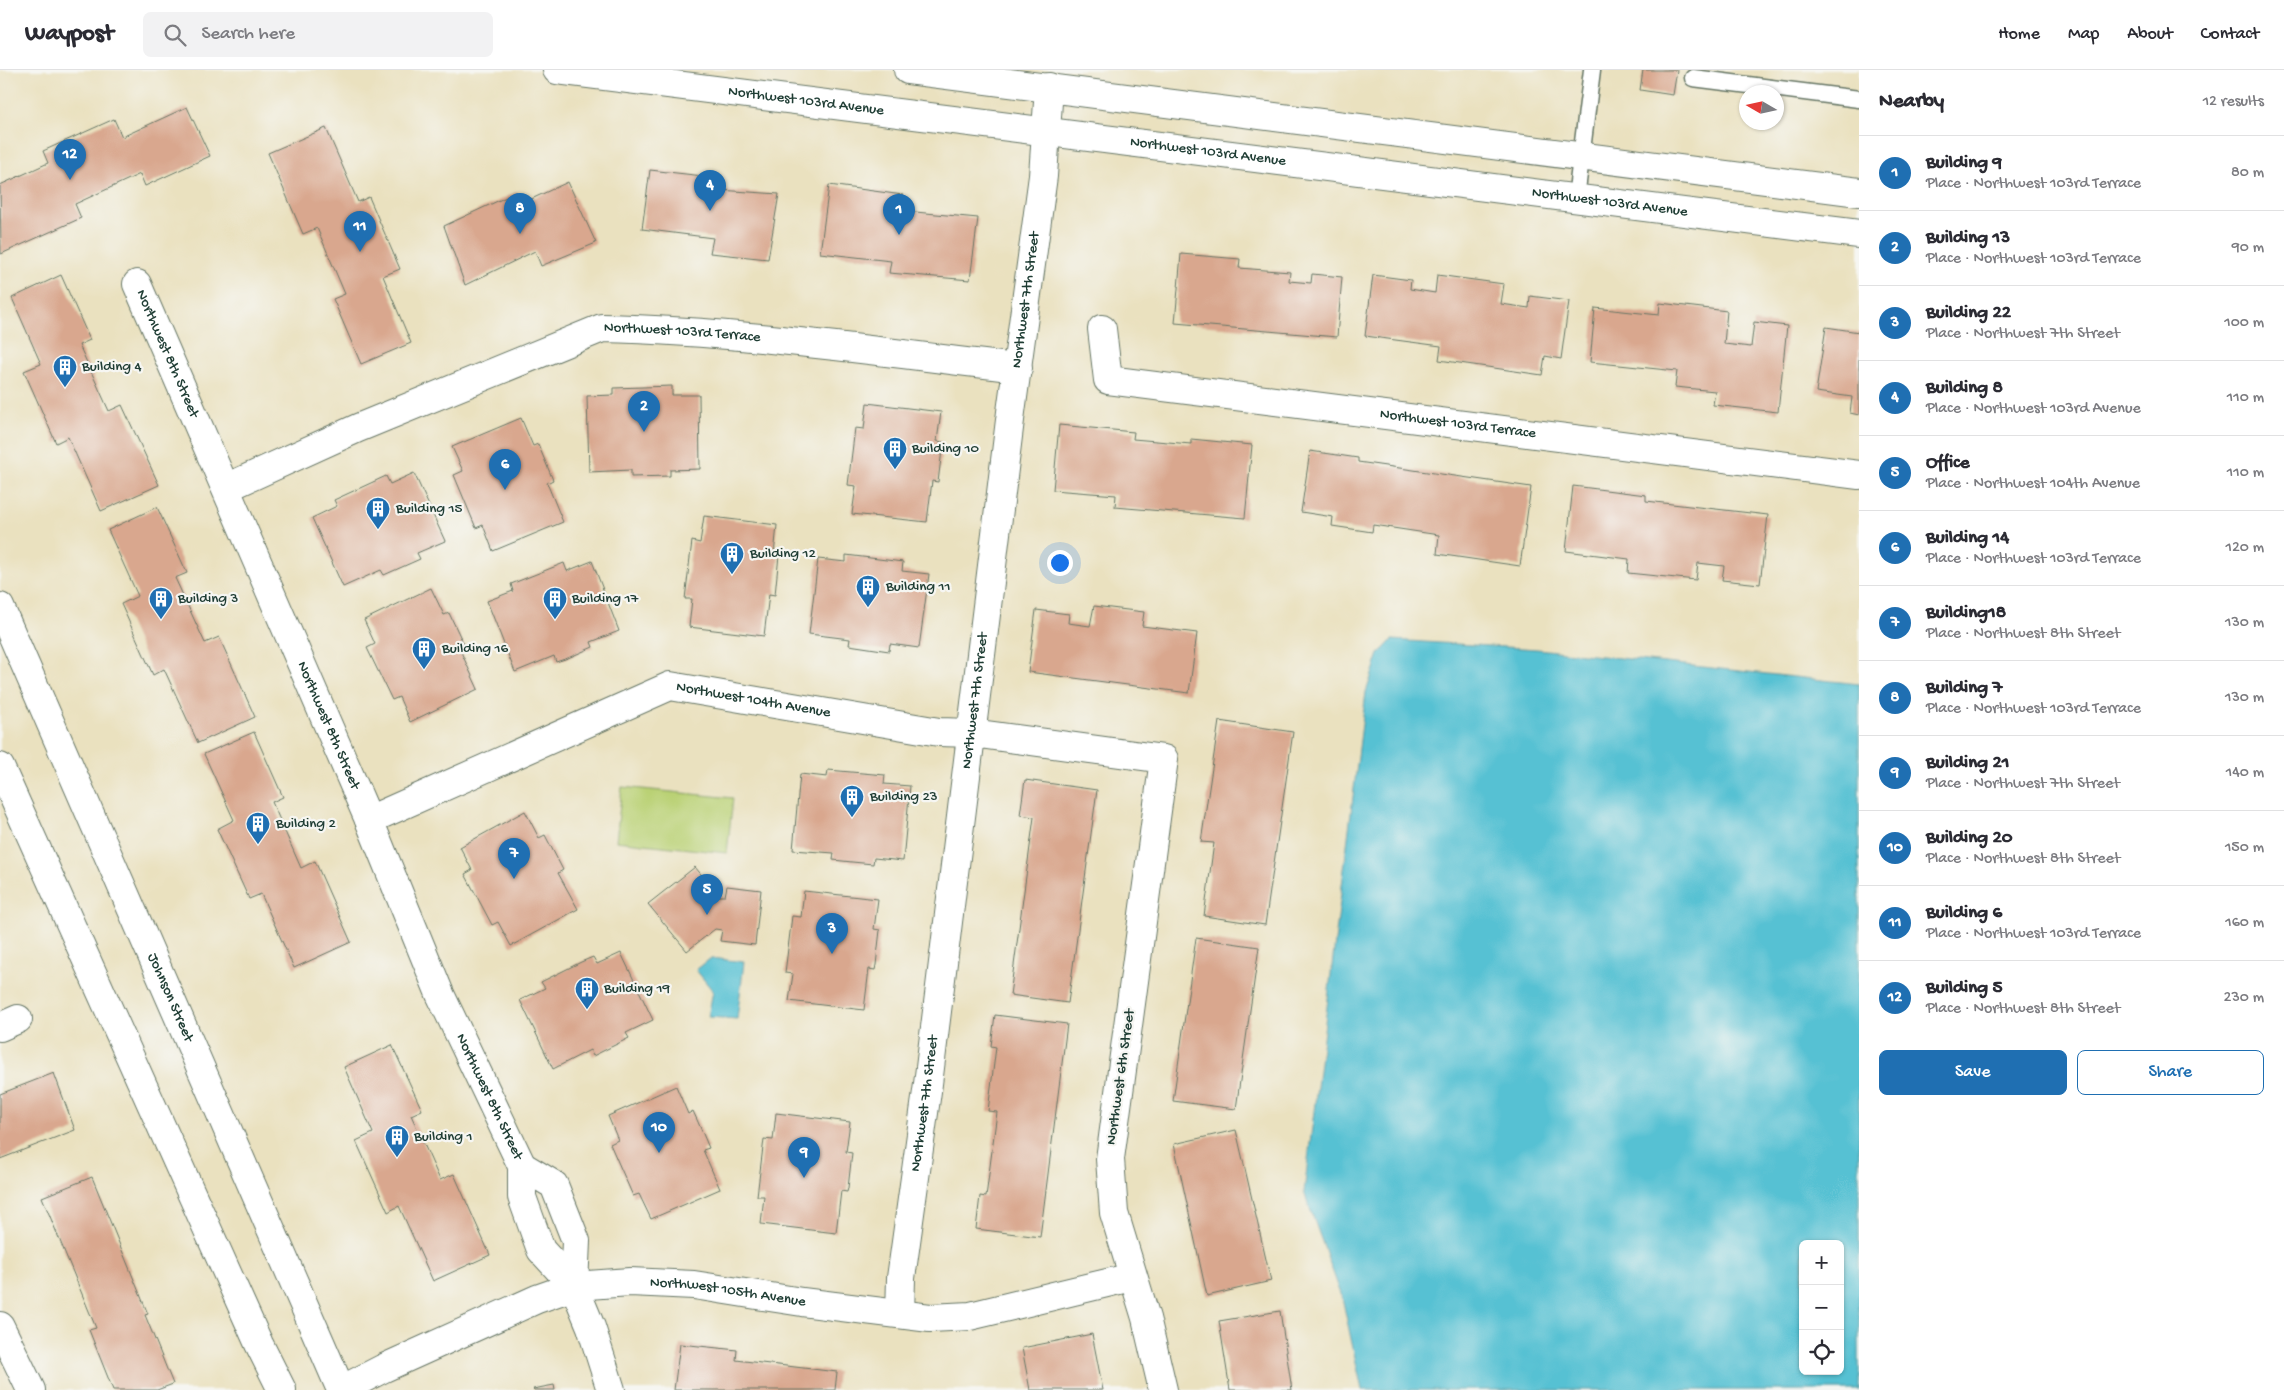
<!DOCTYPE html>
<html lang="en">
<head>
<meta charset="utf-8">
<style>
	:root { --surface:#fff; --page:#f2f2f3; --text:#2b2b33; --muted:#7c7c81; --line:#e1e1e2; --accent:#1f6fb2 }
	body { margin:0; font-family:"Gochi Hand",sans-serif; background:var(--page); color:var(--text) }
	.controls { position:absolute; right:15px; bottom:15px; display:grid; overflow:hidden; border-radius:8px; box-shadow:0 1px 4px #0004 }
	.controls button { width:45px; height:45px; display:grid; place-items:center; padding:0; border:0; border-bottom:1px solid var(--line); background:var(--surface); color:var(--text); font:25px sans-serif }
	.compass { position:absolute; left:1739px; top:15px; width:45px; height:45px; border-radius:50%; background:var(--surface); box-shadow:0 1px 4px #0004; rotate:279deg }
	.you { position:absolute; left:1059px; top:492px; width:18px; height:18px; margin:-12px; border:4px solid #fff; border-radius:50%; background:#1a73e8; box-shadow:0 0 0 8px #1a73e833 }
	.badge { display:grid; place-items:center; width:32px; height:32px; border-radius:50%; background:var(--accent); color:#fff; font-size:16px; font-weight:700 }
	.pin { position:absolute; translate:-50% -41px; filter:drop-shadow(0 1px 2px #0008) }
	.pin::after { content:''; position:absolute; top:26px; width:18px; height:15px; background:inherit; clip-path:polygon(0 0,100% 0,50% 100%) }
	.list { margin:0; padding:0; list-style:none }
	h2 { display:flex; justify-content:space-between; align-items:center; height:65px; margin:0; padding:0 20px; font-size:21px }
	h2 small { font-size:16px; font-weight:400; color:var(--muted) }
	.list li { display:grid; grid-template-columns:32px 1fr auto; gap:15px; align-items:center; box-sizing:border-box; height:75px; padding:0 20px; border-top:1px solid var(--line) }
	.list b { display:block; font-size:19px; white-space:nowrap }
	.list p { margin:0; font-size:16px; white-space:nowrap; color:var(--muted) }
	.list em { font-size:16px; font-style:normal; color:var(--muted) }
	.actions { display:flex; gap:10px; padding:15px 20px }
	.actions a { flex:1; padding:11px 0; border:1px solid var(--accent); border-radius:8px; text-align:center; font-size:18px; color:var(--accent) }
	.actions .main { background:var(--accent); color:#fff }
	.icon { flex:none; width:28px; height:28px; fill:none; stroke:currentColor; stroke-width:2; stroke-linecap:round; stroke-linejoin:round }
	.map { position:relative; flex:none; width:1859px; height:1320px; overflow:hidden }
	header { display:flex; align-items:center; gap:30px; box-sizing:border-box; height:70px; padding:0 25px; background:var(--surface); border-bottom:1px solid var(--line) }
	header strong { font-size:24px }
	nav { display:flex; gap:28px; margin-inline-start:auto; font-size:18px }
	.search { width:350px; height:45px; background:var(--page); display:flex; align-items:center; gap:12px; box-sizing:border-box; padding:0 18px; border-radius:8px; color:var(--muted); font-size:19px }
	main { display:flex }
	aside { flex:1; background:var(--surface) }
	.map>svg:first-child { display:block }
</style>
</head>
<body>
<header>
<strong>Waypost</strong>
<div class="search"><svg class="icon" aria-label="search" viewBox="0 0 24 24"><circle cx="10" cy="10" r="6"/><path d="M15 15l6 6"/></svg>Search here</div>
<nav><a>Home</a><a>Map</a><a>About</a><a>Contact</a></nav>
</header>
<main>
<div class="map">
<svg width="1859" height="1320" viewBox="0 0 1859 1320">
	<rect width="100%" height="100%" fill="#f6f6f2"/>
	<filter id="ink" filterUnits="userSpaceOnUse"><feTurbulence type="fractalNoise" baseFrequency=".02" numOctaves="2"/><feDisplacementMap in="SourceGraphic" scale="10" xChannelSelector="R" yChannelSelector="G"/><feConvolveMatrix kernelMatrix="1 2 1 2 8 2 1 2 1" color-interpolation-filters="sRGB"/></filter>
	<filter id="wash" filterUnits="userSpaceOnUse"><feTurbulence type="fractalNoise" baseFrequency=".0096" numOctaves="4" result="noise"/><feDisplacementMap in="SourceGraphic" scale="20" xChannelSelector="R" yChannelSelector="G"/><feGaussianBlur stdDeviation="1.12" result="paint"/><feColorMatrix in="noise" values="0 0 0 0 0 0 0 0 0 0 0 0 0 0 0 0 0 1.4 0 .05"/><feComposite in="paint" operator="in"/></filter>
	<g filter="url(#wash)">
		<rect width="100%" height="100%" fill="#eae1bf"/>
		<!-- green -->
		<polygon fill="#bad175" stroke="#6c8754" points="622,717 733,728 727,783 616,771"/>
		<!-- water -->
		<g fill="#57c1d3" stroke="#3b7f84" fill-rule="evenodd">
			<path d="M1392 570 1537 579 1859 614V1320H1362L1342 1227 1304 1122 1366 622 1379 584ZM1803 1174H1840V1301H1803Z"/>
			<polygon points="711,888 744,892 737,949 708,947 713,921 696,900"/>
		</g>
		<g id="blocks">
			<!-- building -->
			<g fill="#d9a78e">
				<polygon points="1643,0 1677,0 1673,25 1640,20"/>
				<polygon points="187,37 210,86 145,116 140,104 75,134 81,148 1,184 0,115 48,93 43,81 114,49 122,67"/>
				<polygon points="326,58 358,132 369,127 400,199 383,206 411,273 361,294 333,229 345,224 317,158 303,164 268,83"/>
				<polygon points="650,100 721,108 719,120 779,124 768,189 710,183 713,168 642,159"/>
				<polygon points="568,112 596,173 541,196 535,181 465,215 444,156 517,122 525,132"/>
				<polygon points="829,115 903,125 905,141 978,148 970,210 889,203 891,191 820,183"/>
				<polygon points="1181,184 1240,189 1239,198 1290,202 1289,211 1311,213 1312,204 1342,207 1337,267 1175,253"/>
				<polygon points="61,205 90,270 79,275 109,341 122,335 159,415 101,441 68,367 56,373 24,301 41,294 12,228"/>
				<polygon points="1373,205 1411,210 1410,219 1435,223 1437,205 1504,214 1501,234 1529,238 1530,226 1569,231 1561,289 1545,286 1542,305 1439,290 1441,276 1365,266"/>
				<polygon points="1660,233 1727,241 1724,274 1751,277 1754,252 1787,256 1778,342 1713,335 1715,321 1675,317 1677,301 1590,292 1595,238 1659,245"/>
				<polygon points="1826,257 1859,262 1859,345 1850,343 1852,327 1816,322"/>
				<polygon points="672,316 672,325 699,325 700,399 670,400 670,406 631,407 631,400 589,402 587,326 614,325 614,318"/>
				<polygon points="867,333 941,342 937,371 943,372 938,412 932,411 927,452 852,444 856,416 848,415 855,358 864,359"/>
				<polygon points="521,348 533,376 538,374 553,410 547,413 563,452 493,481 483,455 476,458 454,405 463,401 452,377"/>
				<polygon points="1059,355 1134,362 1133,369 1191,374 1191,369 1252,375 1245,448 1115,437 1116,425 1053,420"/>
				<polygon points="1310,381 1358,388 1358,392 1531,417 1520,496 1437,484 1439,465 1373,455 1372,462 1332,456 1333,447 1301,442"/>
				<polygon points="414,403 445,471 417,483 420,489 384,505 381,500 343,517 312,448 337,436 334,430 386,406 390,414"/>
				<polygon points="1573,416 1646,425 1646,431 1768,445 1760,514 1722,510 1724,496 1698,493 1696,510 1628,503 1629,489 1566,481"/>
				<polygon points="157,437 187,503 175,508 205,573 219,567 255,647 198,673 164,599 153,605 121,534 138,526 108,460"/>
				<polygon points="704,446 777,455 774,485 779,485 775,525 769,524 764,566 689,557 692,529 685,529 692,471 700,473"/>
				<polygon points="846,485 903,492 902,501 929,504 919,578 890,574 889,581 849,575 850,569 809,564 818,489 846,492"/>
				<polygon points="592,491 619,561 591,572 593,577 568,588 556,592 554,586 515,602 487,531 513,521 511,514 564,493 567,501"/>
				<polygon points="431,518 444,545 449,543 466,579 461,582 478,619 410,652 399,627 392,630 367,578 375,574 364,550"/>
				<polygon points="1094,536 1144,542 1142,556 1197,563 1189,623 1028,602 1036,540 1069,544 1068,553 1090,556"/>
				<polygon points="1219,651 1293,662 1265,855 1204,846 1214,773 1201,772"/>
				<polygon points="254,662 283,727 272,732 301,798 315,791 351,872 294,898 261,824 249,829 217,759 234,750 204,684"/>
				<polygon points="828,700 885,705 884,714 910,716 903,791 874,788 873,794 852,792 833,790 834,783 793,780 800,704 827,707"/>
				<polygon points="1025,710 1097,720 1068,933 1010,925 1034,747 1020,745"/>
				<polygon points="525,741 539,768 545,765 563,800 558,803 578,839 511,876 498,852 492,855 465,804 472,800 460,777"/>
				<polygon points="695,797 719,826 725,826 727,816 761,820 755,875 720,871 722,860 715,859 687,881 648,834"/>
				<polygon points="804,821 878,829 874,859 880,860 876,895 875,900 869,899 864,940 789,931 793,904 785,903 792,846 801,847"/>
				<polygon points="1196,868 1259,877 1236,1039 1173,1031"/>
				<polygon points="621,883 653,950 626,963 629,968 593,986 590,980 553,999 520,930 545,918 541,912 581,892 593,887 597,894"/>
				<polygon points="995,945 1067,954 1040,1167 976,1159 980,1126 986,1127 997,1042 988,1041 996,977 991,976"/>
				<polygon points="392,975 422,1040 411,1045 440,1110 454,1104 490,1185 433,1211 399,1136 388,1142 356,1071 373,1063 344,997"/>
				<polygon points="54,1003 75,1060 0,1089 0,1024"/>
				<polygon points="676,1016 688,1044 693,1041 698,1052 709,1078 703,1080 720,1119 651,1149 639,1124 633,1126 610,1074 618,1070 608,1046"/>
				<polygon points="776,1043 850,1052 846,1082 852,1083 848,1118 847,1122 841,1121 836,1163 761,1154 764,1126 757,1126 764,1069 773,1070"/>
				<polygon points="1236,1060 1271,1211 1207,1226 1174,1074"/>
				<polygon points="92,1107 148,1244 145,1245 173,1314 157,1320 113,1320 89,1260 96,1258 42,1127"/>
				<polygon points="1280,1241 1292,1320 1230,1320 1219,1251"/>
				<polygon points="1092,1264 1103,1320 1030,1320 1022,1278"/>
				<polygon points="680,1274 737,1280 736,1290 837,1302 835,1320 674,1320"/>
				<polygon points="554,1315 555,1320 534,1320 533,1319"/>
			</g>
		</g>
	</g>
	<g filter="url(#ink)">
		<use href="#blocks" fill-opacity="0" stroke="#667665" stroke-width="1"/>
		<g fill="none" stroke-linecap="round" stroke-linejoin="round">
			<defs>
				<g id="lane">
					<polyline points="1693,8 1859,29"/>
					<polyline points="1576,128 1592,0"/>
				</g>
				<g id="street">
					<path id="s1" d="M557 0 1859 164"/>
					<polyline points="908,0 1859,122"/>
					<path id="s2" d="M137 214 369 750 440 924 522 1096V1127L541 1180 574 1216 591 1257 611 1320"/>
					<path id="s3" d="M1102 259 1108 310 1859 405"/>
					<path id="s4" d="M226 418 358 358 602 258C741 261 880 282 1018 298"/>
					<path id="s5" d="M369 750 670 616 939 662 972 663 1164 689 1110 1089 1114 1143 1146 1248 1163 1320"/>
					<polyline points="0,957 18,949"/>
					<polyline points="522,1096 554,1115 576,1171 574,1216"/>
					<path id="s6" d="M900 1244 901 1208 928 1014 1011 342 1043 106 1049 17"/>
					<polyline points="0,1256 31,1320"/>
					<path id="s7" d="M341 1320 384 1298 537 1229 574 1216 630 1212 694 1215 802 1232 930 1248 970 1246 1132 1207"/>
				</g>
				<g id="secondary">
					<path id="s8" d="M0 537 341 1320"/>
					<polyline points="0,697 259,1274 282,1320"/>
				</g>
			</defs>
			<!-- lane casing -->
			<use href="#lane" stroke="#667665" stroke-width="19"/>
			<!-- street casing -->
			<use href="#street" stroke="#667665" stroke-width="30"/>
			<!-- secondary casing -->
			<use href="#secondary" stroke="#667665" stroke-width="30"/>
			<!-- lane -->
			<use href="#lane" stroke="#fff" stroke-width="16"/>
			<!-- street -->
			<use href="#street" stroke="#fff" stroke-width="28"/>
			<!-- secondary -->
			<use href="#secondary" stroke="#fff" stroke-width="28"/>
		</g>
	</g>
	<!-- icons -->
	<defs>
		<symbol id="building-pin" viewBox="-11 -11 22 30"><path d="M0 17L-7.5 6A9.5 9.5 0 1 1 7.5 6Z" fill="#1f6fb2" stroke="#f6f6f2"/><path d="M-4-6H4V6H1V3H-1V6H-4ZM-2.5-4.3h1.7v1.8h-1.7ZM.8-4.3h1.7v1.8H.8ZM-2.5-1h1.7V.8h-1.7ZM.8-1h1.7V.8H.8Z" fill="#fff"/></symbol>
	</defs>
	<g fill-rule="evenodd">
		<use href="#building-pin" x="51" y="283" width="28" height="38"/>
		<use href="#building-pin" x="881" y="365" width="28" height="38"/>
		<use href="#building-pin" x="364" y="425" width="28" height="38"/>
		<use href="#building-pin" x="718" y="470" width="28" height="38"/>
		<use href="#building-pin" x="854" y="503" width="28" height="38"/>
		<use href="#building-pin" x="147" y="515" width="28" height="38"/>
		<use href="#building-pin" x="541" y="515" width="28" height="38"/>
		<use href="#building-pin" x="410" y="565" width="28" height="38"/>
		<use href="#building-pin" x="838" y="713" width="28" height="38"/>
		<use href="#building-pin" x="244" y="740" width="28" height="38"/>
		<use href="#building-pin" x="573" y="905" width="28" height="38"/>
		<use href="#building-pin" x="383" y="1053" width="28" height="38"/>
	</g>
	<g text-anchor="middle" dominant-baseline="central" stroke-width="4.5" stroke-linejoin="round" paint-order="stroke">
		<!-- street labels -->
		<g font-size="15" fill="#1f3d34" stroke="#f6f6f2">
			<text stroke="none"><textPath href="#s1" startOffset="251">Northwest 103rd Avenue</textPath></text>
			<text stroke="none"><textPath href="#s1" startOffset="656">Northwest 103rd Avenue</textPath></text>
			<text stroke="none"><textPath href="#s1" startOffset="1061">Northwest 103rd Avenue</textPath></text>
			<text stroke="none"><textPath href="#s6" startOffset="1022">Northwest 7th Street</textPath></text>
			<text stroke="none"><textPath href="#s4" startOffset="489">Northwest 103rd Terrace</textPath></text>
			<text stroke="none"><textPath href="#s2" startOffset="76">Northwest 8th Street</textPath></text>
			<text stroke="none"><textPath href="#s3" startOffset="404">Northwest 103rd Terrace</textPath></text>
			<text stroke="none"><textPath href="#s5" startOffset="414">Northwest 104th Avenue</textPath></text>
			<text stroke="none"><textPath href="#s6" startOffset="618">Northwest 7th Street</textPath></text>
			<text stroke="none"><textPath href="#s2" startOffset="481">Northwest 8th Street</textPath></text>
			<text stroke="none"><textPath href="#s8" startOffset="426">Johnson Street</textPath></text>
			<text transform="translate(1121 1007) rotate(-82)">Northwest 6th Street</text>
			<text stroke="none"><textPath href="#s2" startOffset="886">Northwest 8th Street</textPath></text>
			<text stroke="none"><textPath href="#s6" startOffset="212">Northwest 7th Street</textPath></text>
			<text stroke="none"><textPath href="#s7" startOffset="410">Northwest 105th Avenue</textPath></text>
		</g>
		<!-- poi labels -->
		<g font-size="15" fill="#1f3d34" stroke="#f6f6f2" text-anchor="start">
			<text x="82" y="297">Building 4</text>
			<text x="912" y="379">Building 10</text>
			<text x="396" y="439">Building 15</text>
			<text x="750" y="484">Building 12</text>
			<text x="886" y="517">Building 11</text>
			<text x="178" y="529">Building 3</text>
			<text x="572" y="529">Building 17</text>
			<text x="442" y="579">Building 16</text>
			<text x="870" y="727">Building 23</text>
			<text x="276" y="754">Building 2</text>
			<text x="604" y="919">Building 19</text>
			<text x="414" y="1067">Building 1</text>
		</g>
	</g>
</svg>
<div class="controls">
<button>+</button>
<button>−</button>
<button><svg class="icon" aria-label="locate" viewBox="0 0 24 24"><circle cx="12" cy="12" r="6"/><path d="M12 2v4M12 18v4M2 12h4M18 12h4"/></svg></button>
</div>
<svg class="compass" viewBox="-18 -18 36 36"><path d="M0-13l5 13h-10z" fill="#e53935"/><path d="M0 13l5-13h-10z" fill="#7c7c81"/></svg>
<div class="you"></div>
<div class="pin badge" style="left:899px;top:165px">1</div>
<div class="pin badge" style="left:644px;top:362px">2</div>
<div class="pin badge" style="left:832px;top:884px">3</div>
<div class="pin badge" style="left:710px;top:141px">4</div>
<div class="pin badge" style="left:707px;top:845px">5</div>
<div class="pin badge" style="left:505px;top:420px">6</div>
<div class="pin badge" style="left:514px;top:809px">7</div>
<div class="pin badge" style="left:520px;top:164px">8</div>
<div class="pin badge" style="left:804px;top:1108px">9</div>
<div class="pin badge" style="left:659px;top:1083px">10</div>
<div class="pin badge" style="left:360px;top:182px">11</div>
<div class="pin badge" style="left:70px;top:110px">12</div>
</div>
<aside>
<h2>Nearby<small>12 results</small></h2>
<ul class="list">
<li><span class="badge">1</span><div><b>Building 9</b><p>Place · Northwest 103rd Terrace</p></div><em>80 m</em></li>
<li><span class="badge">2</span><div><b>Building 13</b><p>Place · Northwest 103rd Terrace</p></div><em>90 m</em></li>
<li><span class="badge">3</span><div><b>Building 22</b><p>Place · Northwest 7th Street</p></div><em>100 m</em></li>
<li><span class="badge">4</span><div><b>Building 8</b><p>Place · Northwest 103rd Avenue</p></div><em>110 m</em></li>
<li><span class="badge">5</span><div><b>Office</b><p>Place · Northwest 104th Avenue</p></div><em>110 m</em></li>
<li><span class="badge">6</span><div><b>Building 14</b><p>Place · Northwest 103rd Terrace</p></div><em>120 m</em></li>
<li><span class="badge">7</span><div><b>Building18</b><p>Place · Northwest 8th Street</p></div><em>130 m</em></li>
<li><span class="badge">8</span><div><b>Building 7</b><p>Place · Northwest 103rd Terrace</p></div><em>130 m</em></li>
<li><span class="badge">9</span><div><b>Building 21</b><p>Place · Northwest 7th Street</p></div><em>140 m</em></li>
<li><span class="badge">10</span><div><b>Building 20</b><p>Place · Northwest 8th Street</p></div><em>150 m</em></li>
<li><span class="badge">11</span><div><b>Building 6</b><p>Place · Northwest 103rd Terrace</p></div><em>160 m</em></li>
<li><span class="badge">12</span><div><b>Building 5</b><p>Place · Northwest 8th Street</p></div><em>230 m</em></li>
</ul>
<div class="actions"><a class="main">Save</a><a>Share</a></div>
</aside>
</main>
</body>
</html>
